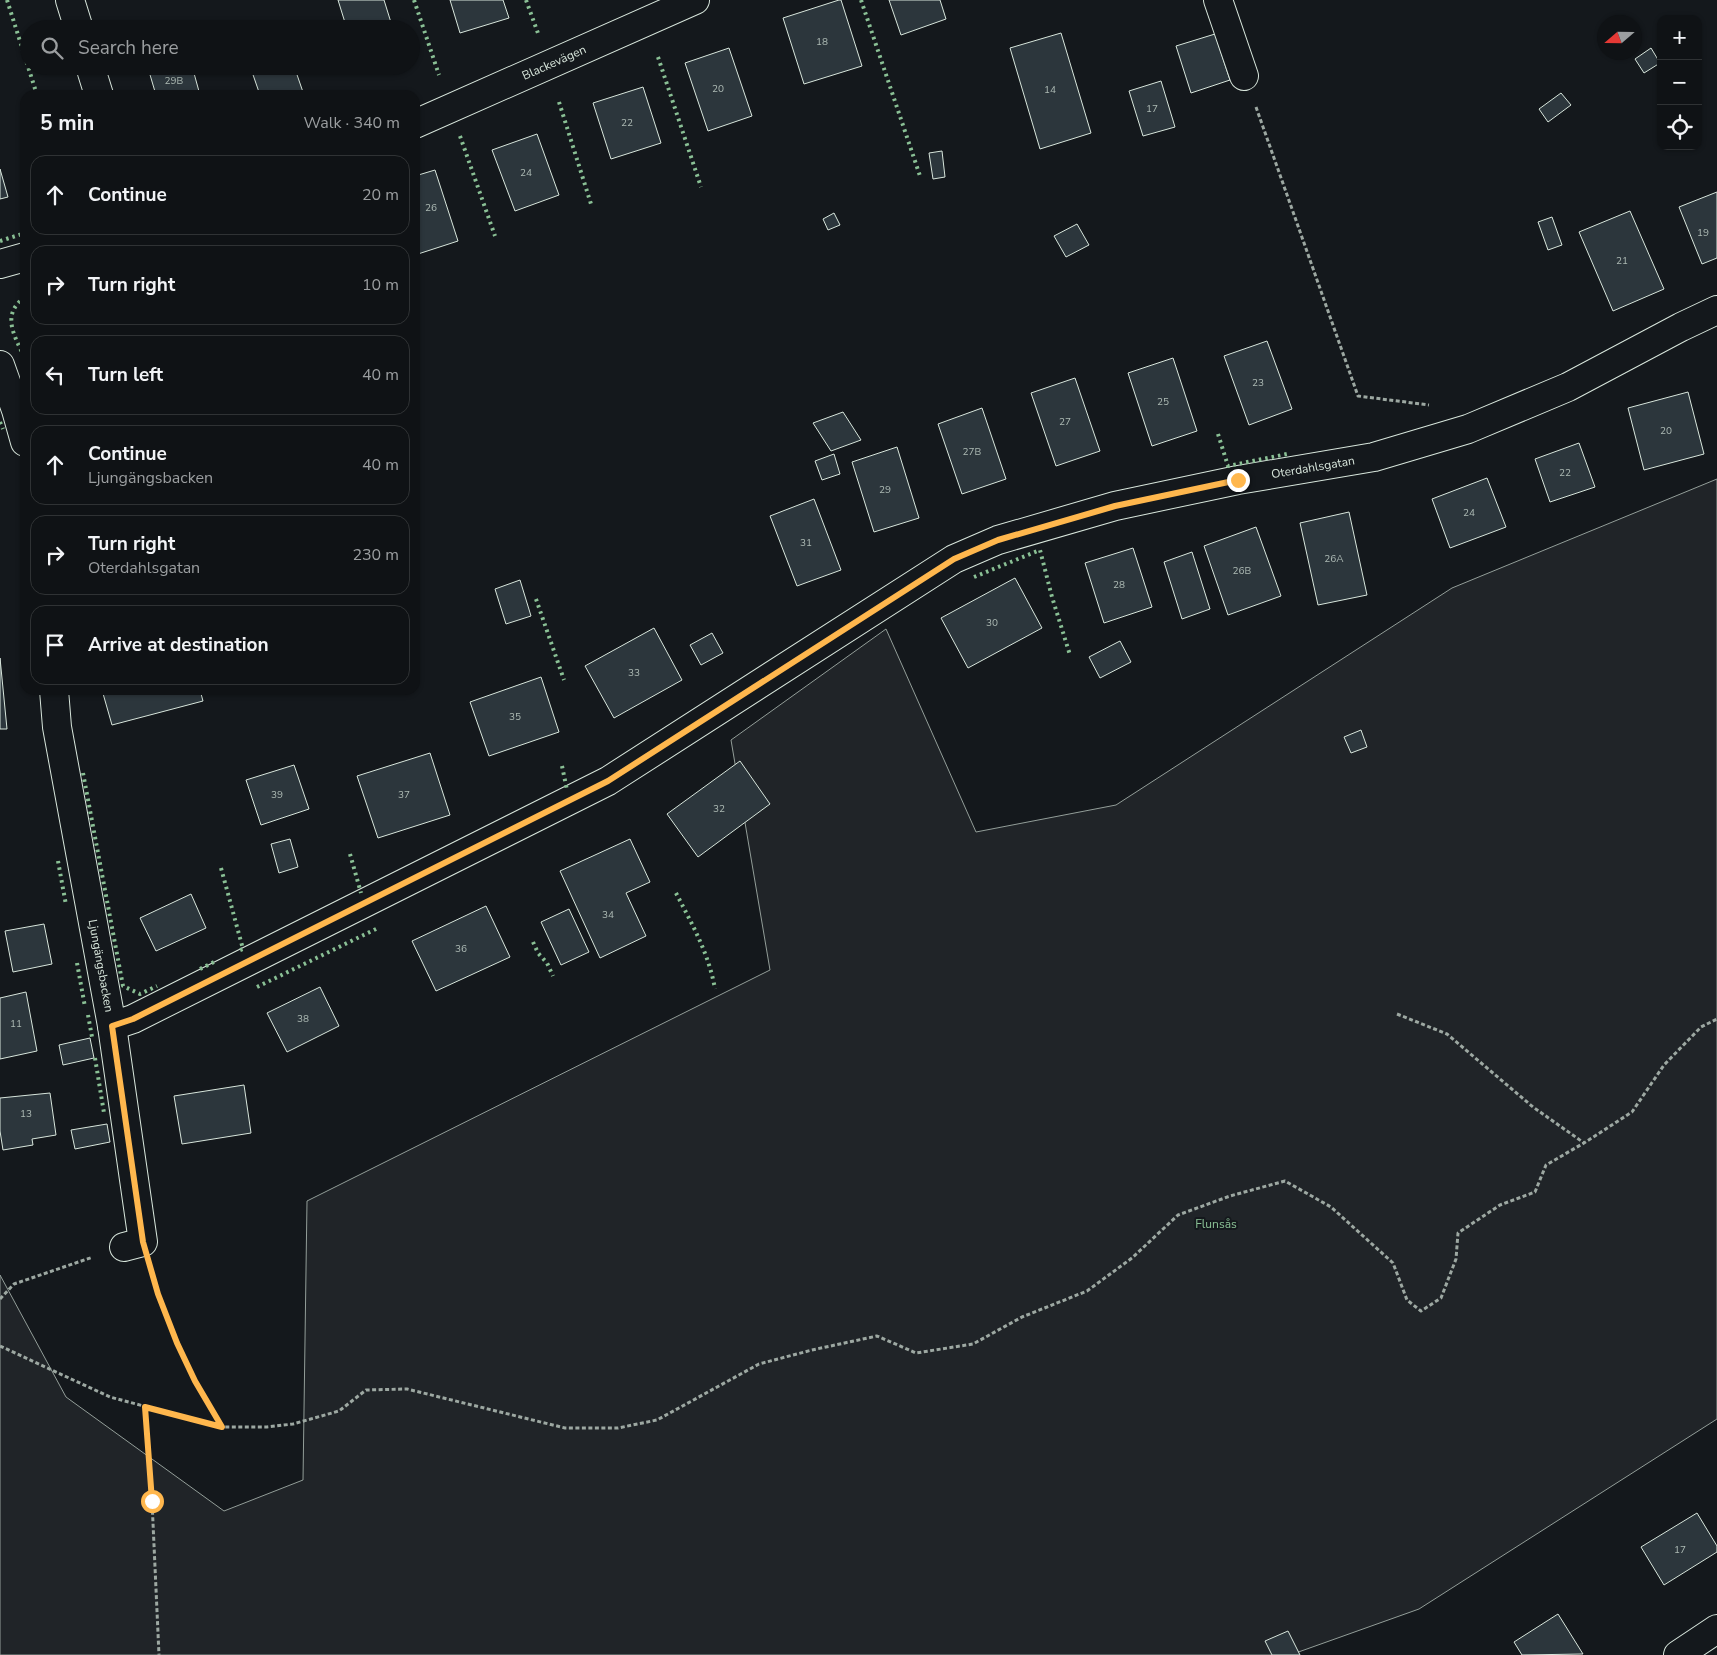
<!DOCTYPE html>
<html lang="en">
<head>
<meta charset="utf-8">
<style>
	:root { --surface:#0f1215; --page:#1d2022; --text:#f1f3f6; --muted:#9b9ea0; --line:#2f3234 }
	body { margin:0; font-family:"Nunito Sans",sans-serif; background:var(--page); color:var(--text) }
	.controls { position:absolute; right:15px; top:15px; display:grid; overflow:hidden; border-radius:10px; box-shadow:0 1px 4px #0004 }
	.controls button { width:45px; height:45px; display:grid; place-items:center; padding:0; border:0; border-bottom:1px solid var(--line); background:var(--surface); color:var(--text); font:25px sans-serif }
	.compass { position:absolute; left:1597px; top:15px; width:45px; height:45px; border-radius:50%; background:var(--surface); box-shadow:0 1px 4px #0004; rotate:250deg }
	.stop { position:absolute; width:15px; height:15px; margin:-11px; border:4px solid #ffb74d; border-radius:50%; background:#fff }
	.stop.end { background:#ffb74d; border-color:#fff; box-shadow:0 1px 5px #0008 }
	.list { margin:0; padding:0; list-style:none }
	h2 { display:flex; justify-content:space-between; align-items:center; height:65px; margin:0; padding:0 20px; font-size:21px }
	h2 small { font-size:16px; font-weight:400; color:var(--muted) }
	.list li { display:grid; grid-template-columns:32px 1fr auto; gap:15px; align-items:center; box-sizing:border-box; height:80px; margin:0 10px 10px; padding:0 10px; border:1px solid var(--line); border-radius:15px }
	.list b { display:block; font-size:19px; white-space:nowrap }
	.list p { margin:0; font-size:16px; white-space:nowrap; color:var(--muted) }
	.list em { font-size:16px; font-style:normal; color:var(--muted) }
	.icon { flex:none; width:28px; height:28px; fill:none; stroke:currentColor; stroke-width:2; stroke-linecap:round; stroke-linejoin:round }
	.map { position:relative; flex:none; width:1717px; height:1655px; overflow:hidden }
	.search { position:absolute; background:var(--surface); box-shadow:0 1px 4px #0004; left:20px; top:20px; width:400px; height:55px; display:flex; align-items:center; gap:12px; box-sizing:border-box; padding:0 18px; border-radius:28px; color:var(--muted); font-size:19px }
	.panel { position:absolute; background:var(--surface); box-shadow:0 1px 4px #0004; left:20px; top:90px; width:400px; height:605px; border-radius:15px }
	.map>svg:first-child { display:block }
</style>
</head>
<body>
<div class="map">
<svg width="1717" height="1655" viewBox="0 0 1717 1655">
	<rect width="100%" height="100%" fill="#14181c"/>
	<!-- green -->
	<polygon fill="#202428" stroke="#939e99" points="1717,479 1717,1419 1419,1609 1290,1655 0,1655 0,1275 66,1397 224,1511 303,1480 307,1201 770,970 731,740 886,629 976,832 1116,805 1452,588"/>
	<!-- building -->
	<g fill="#2c363c" stroke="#d8e6dc">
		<polygon points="338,0 384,0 393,29 347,29"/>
		<polygon points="450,0 503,0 509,18 460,33"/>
		<polygon points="839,0 841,0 862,66 804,84 783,18"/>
		<polygon points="889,0 940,0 946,19 901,35"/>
		<polygon points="279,21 281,29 256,29"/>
		<polygon points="1061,33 1091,133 1040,149 1010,48"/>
		<polygon points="1215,34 1230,80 1191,93 1176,46"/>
		<polygon points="729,48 752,116 708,131 685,63"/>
		<polygon points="1651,48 1660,63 1644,73 1635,59"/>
		<polygon points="153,66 192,66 200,95 156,95 148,68"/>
		<polygon points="250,66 294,66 304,95 260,95"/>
		<polygon points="1161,81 1175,127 1143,136 1129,91"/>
		<polygon points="643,87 661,143 611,159 593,103"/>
		<polygon points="1561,93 1571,105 1548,122 1539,109"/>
		<polygon points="537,134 559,195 515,211 492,150"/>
		<polygon points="942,151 945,177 933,179 929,153"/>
		<polygon points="0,169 8,197 0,199"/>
		<polygon points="435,170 458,241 418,254 415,245 415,176"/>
		<polygon points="1717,192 1717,258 1702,264 1679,207"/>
		<polygon points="1630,211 1664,289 1613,311 1579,232"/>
		<polygon points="834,213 840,225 828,230 823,219"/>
		<polygon points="1552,217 1562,245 1548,250 1538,222"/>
		<polygon points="1077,224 1089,245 1066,257 1054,236"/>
		<polygon points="1267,341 1292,409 1249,425 1224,356"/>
		<polygon points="1173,358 1197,431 1152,446 1128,373"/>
		<polygon points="1075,378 1100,451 1056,466 1031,393"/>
		<polygon points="1688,392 1704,454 1644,470 1628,408"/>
		<polygon points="982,408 1006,479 962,494 938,424"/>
		<polygon points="843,412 861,440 831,451 813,423"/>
		<polygon points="1579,443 1595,487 1550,502 1535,459"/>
		<polygon points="897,447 919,518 874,532 852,462"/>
		<polygon points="834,454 840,474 822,480 815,461"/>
		<polygon points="1487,478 1506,527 1450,548 1432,499"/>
		<polygon points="814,499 841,570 797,586 770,516"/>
		<polygon points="1349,512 1367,595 1318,605 1300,523"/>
		<polygon points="1256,527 1281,596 1228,615 1204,546"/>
		<polygon points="1133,548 1152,607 1104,623 1085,563"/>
		<polygon points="1192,552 1210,609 1182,619 1164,562"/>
		<polygon points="1015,578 1042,628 968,668 941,618"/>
		<polygon points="520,580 531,616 506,624 495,589"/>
		<polygon points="654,628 682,680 614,718 585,666"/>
		<polygon points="712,633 723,653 701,665 690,645"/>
		<polygon points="1120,641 1131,662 1100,678 1089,657"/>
		<polygon points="0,658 7,729 0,729"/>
		<polygon points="541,677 559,732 489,756 470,702"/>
		<polygon points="102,690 200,690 203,701 112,725"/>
		<polygon points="1361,730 1367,747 1351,753 1344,737"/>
		<polygon points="430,753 450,815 378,838 357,776"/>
		<polygon points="740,761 770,804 698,857 667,814"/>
		<polygon points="294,765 309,809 261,825 246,780"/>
		<polygon points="290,839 298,867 279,873 271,844"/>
		<polygon points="630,839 650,882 626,893 646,936 600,958 560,871"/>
		<polygon points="191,894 206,928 156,951 140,918"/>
		<polygon points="486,906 510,957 436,991 412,941"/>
		<polygon points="569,909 589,952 561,965 541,922"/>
		<polygon points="44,924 52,964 13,972 5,931"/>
		<polygon points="320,987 339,1026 287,1052 267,1013"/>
		<polygon points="26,992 37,1051 0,1059 0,998"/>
		<polygon points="90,1038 94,1058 63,1065 59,1045"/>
		<polygon points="244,1085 251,1133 182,1144 174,1096"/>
		<polygon points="50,1093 56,1135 32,1139 33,1145 3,1150 0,1131 0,1098"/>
		<polygon points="107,1124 110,1142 75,1149 71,1130"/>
		<polygon points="1697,1513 1717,1546 1717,1552 1664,1585 1641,1547"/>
		<polygon points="1558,1614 1583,1654 1522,1655 1514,1642"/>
		<polygon points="1288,1631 1300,1655 1272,1655 1265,1641"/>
	</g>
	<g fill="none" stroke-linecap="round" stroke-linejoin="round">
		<defs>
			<g id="minor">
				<polyline points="70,0 79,29"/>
				<polyline points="1218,0 1244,76"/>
				<polyline points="90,66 99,95"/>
				<path id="s1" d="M415 124 695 0"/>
				<polyline points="0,264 25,257"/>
				<polyline points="0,365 16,410 25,442"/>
				<path id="s2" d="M54 690 57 727 112 1026 143 1242 124 1247"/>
				<path id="s3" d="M112 1026 133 1019 608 781 954 559 998 540 1115 506 1238 480 1374 457 1468 429 1568 387 1681 327 1717 310"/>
				<polyline points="1678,1655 1717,1629"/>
			</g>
		</defs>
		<!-- minor casing -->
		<use href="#minor" stroke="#d8e6dc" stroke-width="30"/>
		<!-- path -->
		<g stroke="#9da8a2" stroke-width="3" stroke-dasharray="4 2.5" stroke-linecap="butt">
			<polyline points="1256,107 1358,396 1429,405"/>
			<polyline points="1397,1014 1447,1034 1533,1107 1584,1143"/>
			<path d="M152 1274C167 1328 193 1378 222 1427"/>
			<polyline points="0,1299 14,1284 93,1257"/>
			<polyline points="0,1346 110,1397 222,1427 267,1427 293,1424 339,1411 366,1390 407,1389 565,1428 618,1428 657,1420 759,1364 812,1350 877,1336 916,1353 973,1344 1022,1317 1087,1291 1132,1258 1178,1215 1230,1196 1285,1181 1331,1207 1393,1263 1407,1300 1421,1311 1441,1298 1456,1259 1458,1233 1500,1205 1535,1192 1546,1165 1584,1143 1632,1112 1664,1065 1701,1027 1717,1019"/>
			<polyline points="145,1407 152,1501 159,1655"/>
		</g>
		<!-- minor -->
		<use href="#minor" stroke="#14181c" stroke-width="28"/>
		<!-- hedge -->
		<g stroke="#8ac095" stroke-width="4" stroke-dasharray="2.5 4" stroke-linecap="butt">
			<polyline points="7,0 37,95"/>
			<polyline points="414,0 439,75"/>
			<polyline points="526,0 539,36"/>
			<polyline points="861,0 920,176"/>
			<polyline points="658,57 701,187"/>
			<polyline points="559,102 591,204"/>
			<polyline points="460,136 495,236"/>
			<polyline points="0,241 25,233"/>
			<path d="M25 297C0 315 15 336 25 359"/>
			<polyline points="0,422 3,429"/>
			<polyline points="1218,434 1228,466 1287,454"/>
			<polyline points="974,577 1040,550 1052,597 1070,655"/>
			<polyline points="536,599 564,680"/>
			<polyline points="562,766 567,790"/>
			<polyline points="83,773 123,986 140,994 157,986"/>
			<polyline points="350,854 361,893"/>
			<polyline points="58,861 66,905"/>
			<polyline points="221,868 243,949 238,951"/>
			<path d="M676 893C692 924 709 954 715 989"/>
			<polyline points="533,942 538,953 547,963 553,976"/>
			<polyline points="77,963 85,1007"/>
			<polyline points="200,969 216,961"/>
			<polyline points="257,987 378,928"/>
			<polyline points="88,1015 92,1037"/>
			<polyline points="95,1058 104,1113"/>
		</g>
	</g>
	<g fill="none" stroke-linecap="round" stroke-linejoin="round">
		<!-- route -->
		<polyline stroke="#ffb74d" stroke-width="6" points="152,1501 145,1407 222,1427 195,1381 177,1343 158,1294 143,1242 112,1026 133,1019 608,781 954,559 998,540 1115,506 1238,480"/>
	</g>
	<g text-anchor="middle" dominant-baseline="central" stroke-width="4" stroke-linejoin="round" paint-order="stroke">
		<!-- number labels -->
		<g font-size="10" fill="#adbab4">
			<text x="822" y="42">18</text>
			<text x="174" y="81">29B</text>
			<text x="718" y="89">20</text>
			<text x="1050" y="90">14</text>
			<text x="1152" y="109">17</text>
			<text x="627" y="123">22</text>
			<text x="526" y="173">24</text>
			<text x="431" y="208">26</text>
			<text x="1703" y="233">19</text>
			<text x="1622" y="261">21</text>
			<text x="1258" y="383">23</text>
			<text x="1163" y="402">25</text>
			<text x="1065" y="422">27</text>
			<text x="1666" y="431">20</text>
			<text x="972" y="452">27B</text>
			<text x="1565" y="473">22</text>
			<text x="885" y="490">29</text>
			<text x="1469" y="513">24</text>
			<text x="806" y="543">31</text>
			<text x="1334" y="559">26A</text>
			<text x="1242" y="571">26B</text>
			<text x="1119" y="585">28</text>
			<text x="992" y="623">30</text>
			<text x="634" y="673">33</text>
			<text x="515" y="717">35</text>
			<text x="277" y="795">39</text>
			<text x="404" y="795">37</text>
			<text x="719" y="809">32</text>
			<text x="608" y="915">34</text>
			<text x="461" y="949">36</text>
			<text x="303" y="1019">38</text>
			<text x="16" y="1024">11</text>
			<text x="26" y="1114">13</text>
			<text x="1680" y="1550">17</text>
		</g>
		<!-- street labels -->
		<g font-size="12" fill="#d8e6dc" stroke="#14181c">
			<text stroke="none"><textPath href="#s1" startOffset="152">Blackevägen</textPath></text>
			<text stroke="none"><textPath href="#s3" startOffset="1336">Oterdahlsgatan</textPath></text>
			<text stroke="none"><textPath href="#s2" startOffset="280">Ljungängsbacken</textPath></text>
		</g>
		<!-- park labels -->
		<g font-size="12" fill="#8ac095" stroke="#14181c">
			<text x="1216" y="1224">Flunsås</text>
		</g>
	</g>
</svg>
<div class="controls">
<button>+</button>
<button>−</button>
<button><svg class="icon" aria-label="locate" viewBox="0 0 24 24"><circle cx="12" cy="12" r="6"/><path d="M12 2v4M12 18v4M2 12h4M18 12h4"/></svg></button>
</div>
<svg class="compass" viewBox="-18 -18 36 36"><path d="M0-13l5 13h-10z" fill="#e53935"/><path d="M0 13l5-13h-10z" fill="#9b9ea0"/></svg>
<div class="stop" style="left:152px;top:1501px"></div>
<div class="stop end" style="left:1238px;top:480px"></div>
<div class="search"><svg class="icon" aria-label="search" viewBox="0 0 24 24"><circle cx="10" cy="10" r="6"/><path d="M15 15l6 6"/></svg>Search here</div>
<section class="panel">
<h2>5 min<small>Walk · 340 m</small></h2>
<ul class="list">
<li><svg class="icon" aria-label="ahead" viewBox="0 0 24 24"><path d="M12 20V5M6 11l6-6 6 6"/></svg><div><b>Continue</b></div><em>20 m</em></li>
<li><svg class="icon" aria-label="right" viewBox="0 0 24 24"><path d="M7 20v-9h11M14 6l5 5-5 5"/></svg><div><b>Turn right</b></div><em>10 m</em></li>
<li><svg class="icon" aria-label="left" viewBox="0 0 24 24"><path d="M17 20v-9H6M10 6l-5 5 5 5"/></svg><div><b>Turn left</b></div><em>40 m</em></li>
<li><svg class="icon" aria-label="ahead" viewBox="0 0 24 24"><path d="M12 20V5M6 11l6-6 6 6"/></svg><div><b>Continue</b><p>Ljungängsbacken</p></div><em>40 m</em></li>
<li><svg class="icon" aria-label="right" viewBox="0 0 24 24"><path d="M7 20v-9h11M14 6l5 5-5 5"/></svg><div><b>Turn right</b><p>Oterdahlsgatan</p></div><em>230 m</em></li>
<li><svg class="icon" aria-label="arrive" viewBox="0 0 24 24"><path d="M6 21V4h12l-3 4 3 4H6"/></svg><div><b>Arrive at destination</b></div></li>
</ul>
</section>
</div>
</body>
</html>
